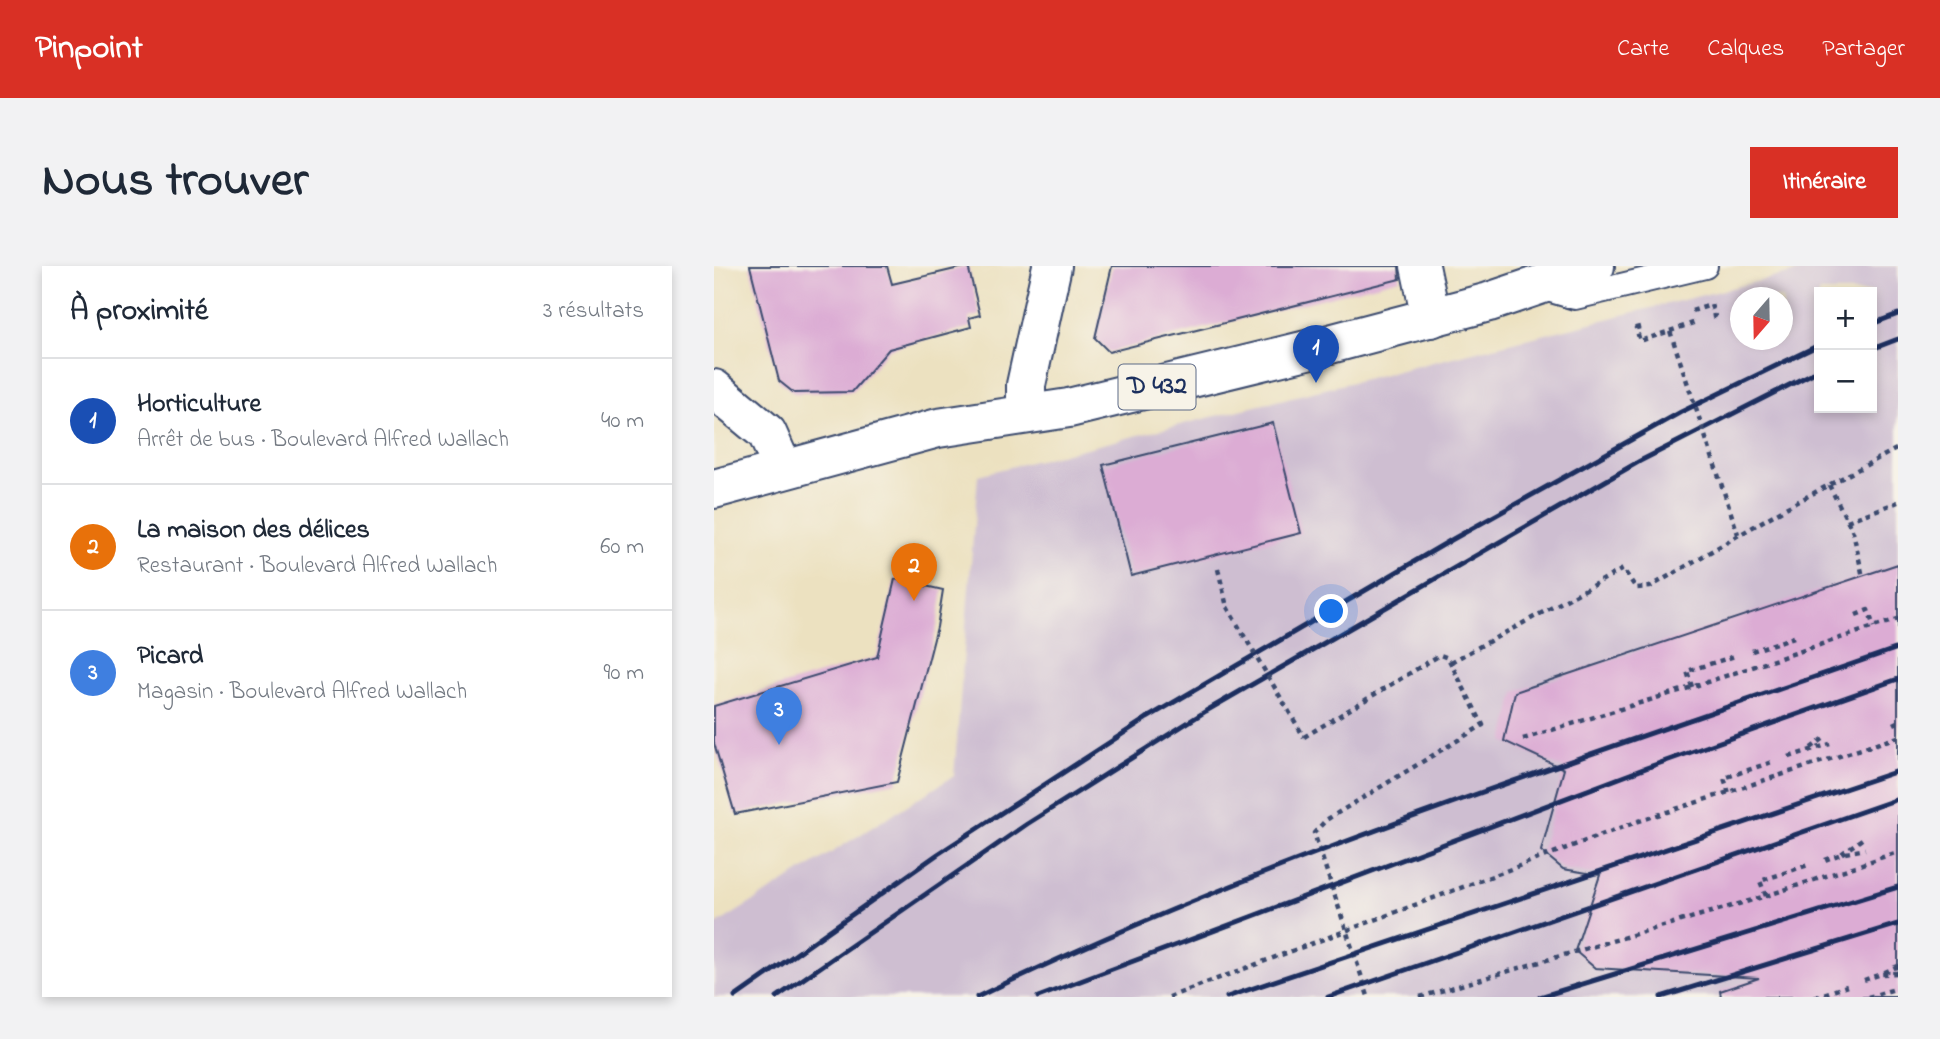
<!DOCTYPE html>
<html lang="fr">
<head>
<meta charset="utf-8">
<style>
	:root { --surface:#fff; --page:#f2f2f3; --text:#1f2937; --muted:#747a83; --line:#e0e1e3; --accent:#d93025 }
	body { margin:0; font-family:"Indie Flower",sans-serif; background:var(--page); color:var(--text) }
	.controls { position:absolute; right:21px; top:21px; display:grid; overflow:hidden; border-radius:0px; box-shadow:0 4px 10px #0003 }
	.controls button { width:63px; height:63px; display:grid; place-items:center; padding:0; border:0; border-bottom:2px solid var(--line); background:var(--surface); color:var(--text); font:35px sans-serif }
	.compass { position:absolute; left:1016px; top:21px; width:63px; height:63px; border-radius:50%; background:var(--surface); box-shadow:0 4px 10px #0003; rotate:200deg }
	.you { position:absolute; left:618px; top:346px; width:24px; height:24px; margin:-18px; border:5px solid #fff; border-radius:50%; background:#1a73e8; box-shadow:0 0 0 10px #1a73e833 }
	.badge { display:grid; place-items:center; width:46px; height:46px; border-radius:50%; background:var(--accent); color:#fff; font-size:23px; font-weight:700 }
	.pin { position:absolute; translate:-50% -58px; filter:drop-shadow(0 2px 4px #0008) }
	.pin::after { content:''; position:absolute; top:37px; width:24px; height:21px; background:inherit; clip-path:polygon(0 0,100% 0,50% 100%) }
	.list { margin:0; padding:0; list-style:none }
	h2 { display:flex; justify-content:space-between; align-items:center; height:91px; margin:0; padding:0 28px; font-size:30px }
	h2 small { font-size:23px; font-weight:400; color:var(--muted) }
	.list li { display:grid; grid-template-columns:46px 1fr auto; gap:21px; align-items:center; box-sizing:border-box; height:126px; padding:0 28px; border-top:2px solid var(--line) }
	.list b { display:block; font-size:26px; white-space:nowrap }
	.list p { margin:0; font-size:23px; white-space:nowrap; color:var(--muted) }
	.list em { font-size:23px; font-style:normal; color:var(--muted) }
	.map { position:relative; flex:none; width:1184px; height:731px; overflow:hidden; border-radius:0px }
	header { display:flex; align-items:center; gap:42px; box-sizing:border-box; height:98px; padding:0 35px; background:var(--accent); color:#fff }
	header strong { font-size:33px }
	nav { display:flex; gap:38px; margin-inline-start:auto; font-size:24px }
	.intro { display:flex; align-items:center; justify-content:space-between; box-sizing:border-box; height:168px; padding:0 42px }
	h1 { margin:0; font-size:49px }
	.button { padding:18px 32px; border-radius:0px; background:var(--accent); color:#fff; font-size:24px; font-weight:700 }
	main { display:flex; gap:42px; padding:0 42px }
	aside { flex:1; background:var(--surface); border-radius:0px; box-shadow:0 4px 10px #0003 }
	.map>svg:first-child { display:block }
</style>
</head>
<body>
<header>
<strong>Pinpoint</strong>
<nav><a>Carte</a><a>Calques</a><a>Partager</a></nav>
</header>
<div class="intro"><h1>Nous trouver</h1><a class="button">Itinéraire</a></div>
<main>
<aside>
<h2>À proximité<small>3 résultats</small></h2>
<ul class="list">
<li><span class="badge" style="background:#1a4fb4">1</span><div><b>Horticulture</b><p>Arrêt de bus · Boulevard Alfred Wallach</p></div><em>40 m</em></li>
<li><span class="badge" style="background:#e8710a">2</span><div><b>La maison des délices</b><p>Restaurant · Boulevard Alfred Wallach</p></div><em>60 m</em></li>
<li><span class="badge" style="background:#3f7fe0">3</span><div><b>Picard</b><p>Magasin · Boulevard Alfred Wallach</p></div><em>90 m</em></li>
</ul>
</aside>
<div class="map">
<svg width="1184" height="731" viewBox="0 0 1184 731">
	<rect width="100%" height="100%" fill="#f7f3e8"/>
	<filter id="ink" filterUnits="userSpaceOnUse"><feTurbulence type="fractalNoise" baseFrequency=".0143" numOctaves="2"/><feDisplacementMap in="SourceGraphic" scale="14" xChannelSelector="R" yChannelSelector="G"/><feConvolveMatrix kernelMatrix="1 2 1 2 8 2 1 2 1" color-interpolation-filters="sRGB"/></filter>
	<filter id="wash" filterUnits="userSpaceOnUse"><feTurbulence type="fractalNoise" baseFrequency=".00686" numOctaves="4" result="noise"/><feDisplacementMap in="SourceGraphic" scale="28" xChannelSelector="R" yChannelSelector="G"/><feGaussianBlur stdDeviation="1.57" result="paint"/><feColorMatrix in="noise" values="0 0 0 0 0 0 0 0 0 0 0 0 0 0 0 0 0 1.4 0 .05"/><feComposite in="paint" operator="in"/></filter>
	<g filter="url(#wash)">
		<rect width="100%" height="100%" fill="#ece1c0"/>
		<!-- industrial -->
		<path fill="#cebed1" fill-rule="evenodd" d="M1106 0H1184V731H0V660L240 510 264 209ZM1105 26H1158V142H1105ZM1027 32H1069V74H1027Z"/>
		<g id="blocks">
			<!-- building -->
			<g fill="#dcacd4">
				<polygon points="36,0 173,0 178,18 254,0 266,49 255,52 257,61 175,83 138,126 80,127 65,115"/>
				<polygon points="398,0 685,0 686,13 395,86 381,72"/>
				<polygon points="559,157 587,267 417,310 389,199"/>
				<polygon points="1184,298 1184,731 1007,731 1006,725 1045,712 881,702 861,685 886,609 849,603 827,585 850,503 790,475 801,426"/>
				<polygon points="181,313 229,324 223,361 183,516 21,548 0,477 0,440 163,391"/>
			</g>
		</g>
	</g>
	<g filter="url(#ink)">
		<use href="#blocks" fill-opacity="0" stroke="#3a4a6d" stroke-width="2"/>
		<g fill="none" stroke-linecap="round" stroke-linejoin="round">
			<defs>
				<polyline id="lane" points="827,21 861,31 991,0"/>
				<g id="street">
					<polyline points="706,0 717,52"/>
					<polyline points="0,123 53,167 69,203"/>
					<polyline points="312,148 312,119 338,0"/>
				</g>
				<polyline id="primary" points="0,223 224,162 355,142 597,83 775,36 881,0"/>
			</defs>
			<!-- lane casing -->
			<use href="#lane" stroke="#3a4a6d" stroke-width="28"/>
			<!-- street casing -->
			<use href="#street" stroke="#3a4a6d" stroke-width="42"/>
			<!-- primary casing -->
			<use href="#primary" stroke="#3a4a6d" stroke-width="42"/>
			<!-- path -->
			<g stroke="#3a4a6d" stroke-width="4.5" stroke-dasharray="5 5" stroke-linecap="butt">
				<polyline points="978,45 997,39 1001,50 995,51"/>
				<polyline points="956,65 982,56"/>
				<polyline points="1115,219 1139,266 1149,311"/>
				<polyline points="1133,255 1184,236"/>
				<polyline points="504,303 513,341"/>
				<polyline points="1142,349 1154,344 1160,361"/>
				<polyline points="1038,385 1080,371"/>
				<polyline points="737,396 909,303 922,322 936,321 1068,244 1184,182"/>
				<polyline points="978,421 973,405 1021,390"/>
				<polyline points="1180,458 1184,456"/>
				<polyline points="590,471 726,389 734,392 769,459 612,554 600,567 654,730"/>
				<polyline points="809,473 978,421 1184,353"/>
				<polyline points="1097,482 1113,470"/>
				<polyline points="1075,491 1116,478"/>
				<polyline points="1015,527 1010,512 1058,496"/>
				<polyline points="1148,573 1127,588 1151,583"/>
				<polyline points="1111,594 1127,588"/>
				<polyline points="1052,630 1046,615 1094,599"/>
				<polyline points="1184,700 1167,708 1184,707"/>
				<polyline points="1150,714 1167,708"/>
				<polyline points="455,731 925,555 1184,471"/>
				<polyline points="706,731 1052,630 1184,586"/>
				<polyline points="1101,731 1133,720"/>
				<polyline points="1154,731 1184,722"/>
			</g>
			<!-- lane -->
			<use href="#lane" stroke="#fff" stroke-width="24"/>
			<!-- street -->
			<use href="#street" stroke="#fff" stroke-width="38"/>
			<!-- primary -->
			<use href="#primary" stroke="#fff" stroke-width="38"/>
			<!-- rail -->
			<g stroke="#1b2f5e" stroke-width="5">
				<polyline points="1158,58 1184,48"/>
				<polyline points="1158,83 1184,73"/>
				<polyline points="21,731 224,588 433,452 739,273 967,146 1105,79"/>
				<polyline points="63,731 313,558 492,445 926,195 1105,104"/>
				<path d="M263 731C559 588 874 491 1184 382"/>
				<polyline points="324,731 932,502 1184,413"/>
				<polyline points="513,731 1184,505"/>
				<polyline points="614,731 1184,533"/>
				<polyline points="826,731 1184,621"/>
				<polyline points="947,731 1184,658"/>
			</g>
			<!-- path-bridge -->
			<g stroke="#3a4a6d" stroke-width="4.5" stroke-dasharray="5 5" stroke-linecap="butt">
				<polyline points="926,61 922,62 926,75 956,65 1024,268"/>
				<polyline points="513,341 590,471"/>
			</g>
		</g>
	</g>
	<g text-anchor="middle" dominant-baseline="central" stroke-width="6" stroke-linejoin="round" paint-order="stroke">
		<!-- shield labels -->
		<rect fill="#f7f3e8" stroke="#5d6a87" stroke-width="2" x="404.5" y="98.5" width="77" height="45" rx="5"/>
		<g font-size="26" font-weight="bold" fill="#1b2f5e">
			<text x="443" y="121">D 432</text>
		</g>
	</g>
</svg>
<div class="controls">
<button>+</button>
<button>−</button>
</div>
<svg class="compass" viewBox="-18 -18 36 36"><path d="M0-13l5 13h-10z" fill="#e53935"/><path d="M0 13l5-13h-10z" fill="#747a83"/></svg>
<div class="you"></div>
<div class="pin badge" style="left:602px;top:117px;background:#1a4fb4">1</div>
<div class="pin badge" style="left:200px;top:335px;background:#e8710a">2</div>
<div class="pin badge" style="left:65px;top:479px;background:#3f7fe0">3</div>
</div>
</main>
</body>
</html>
